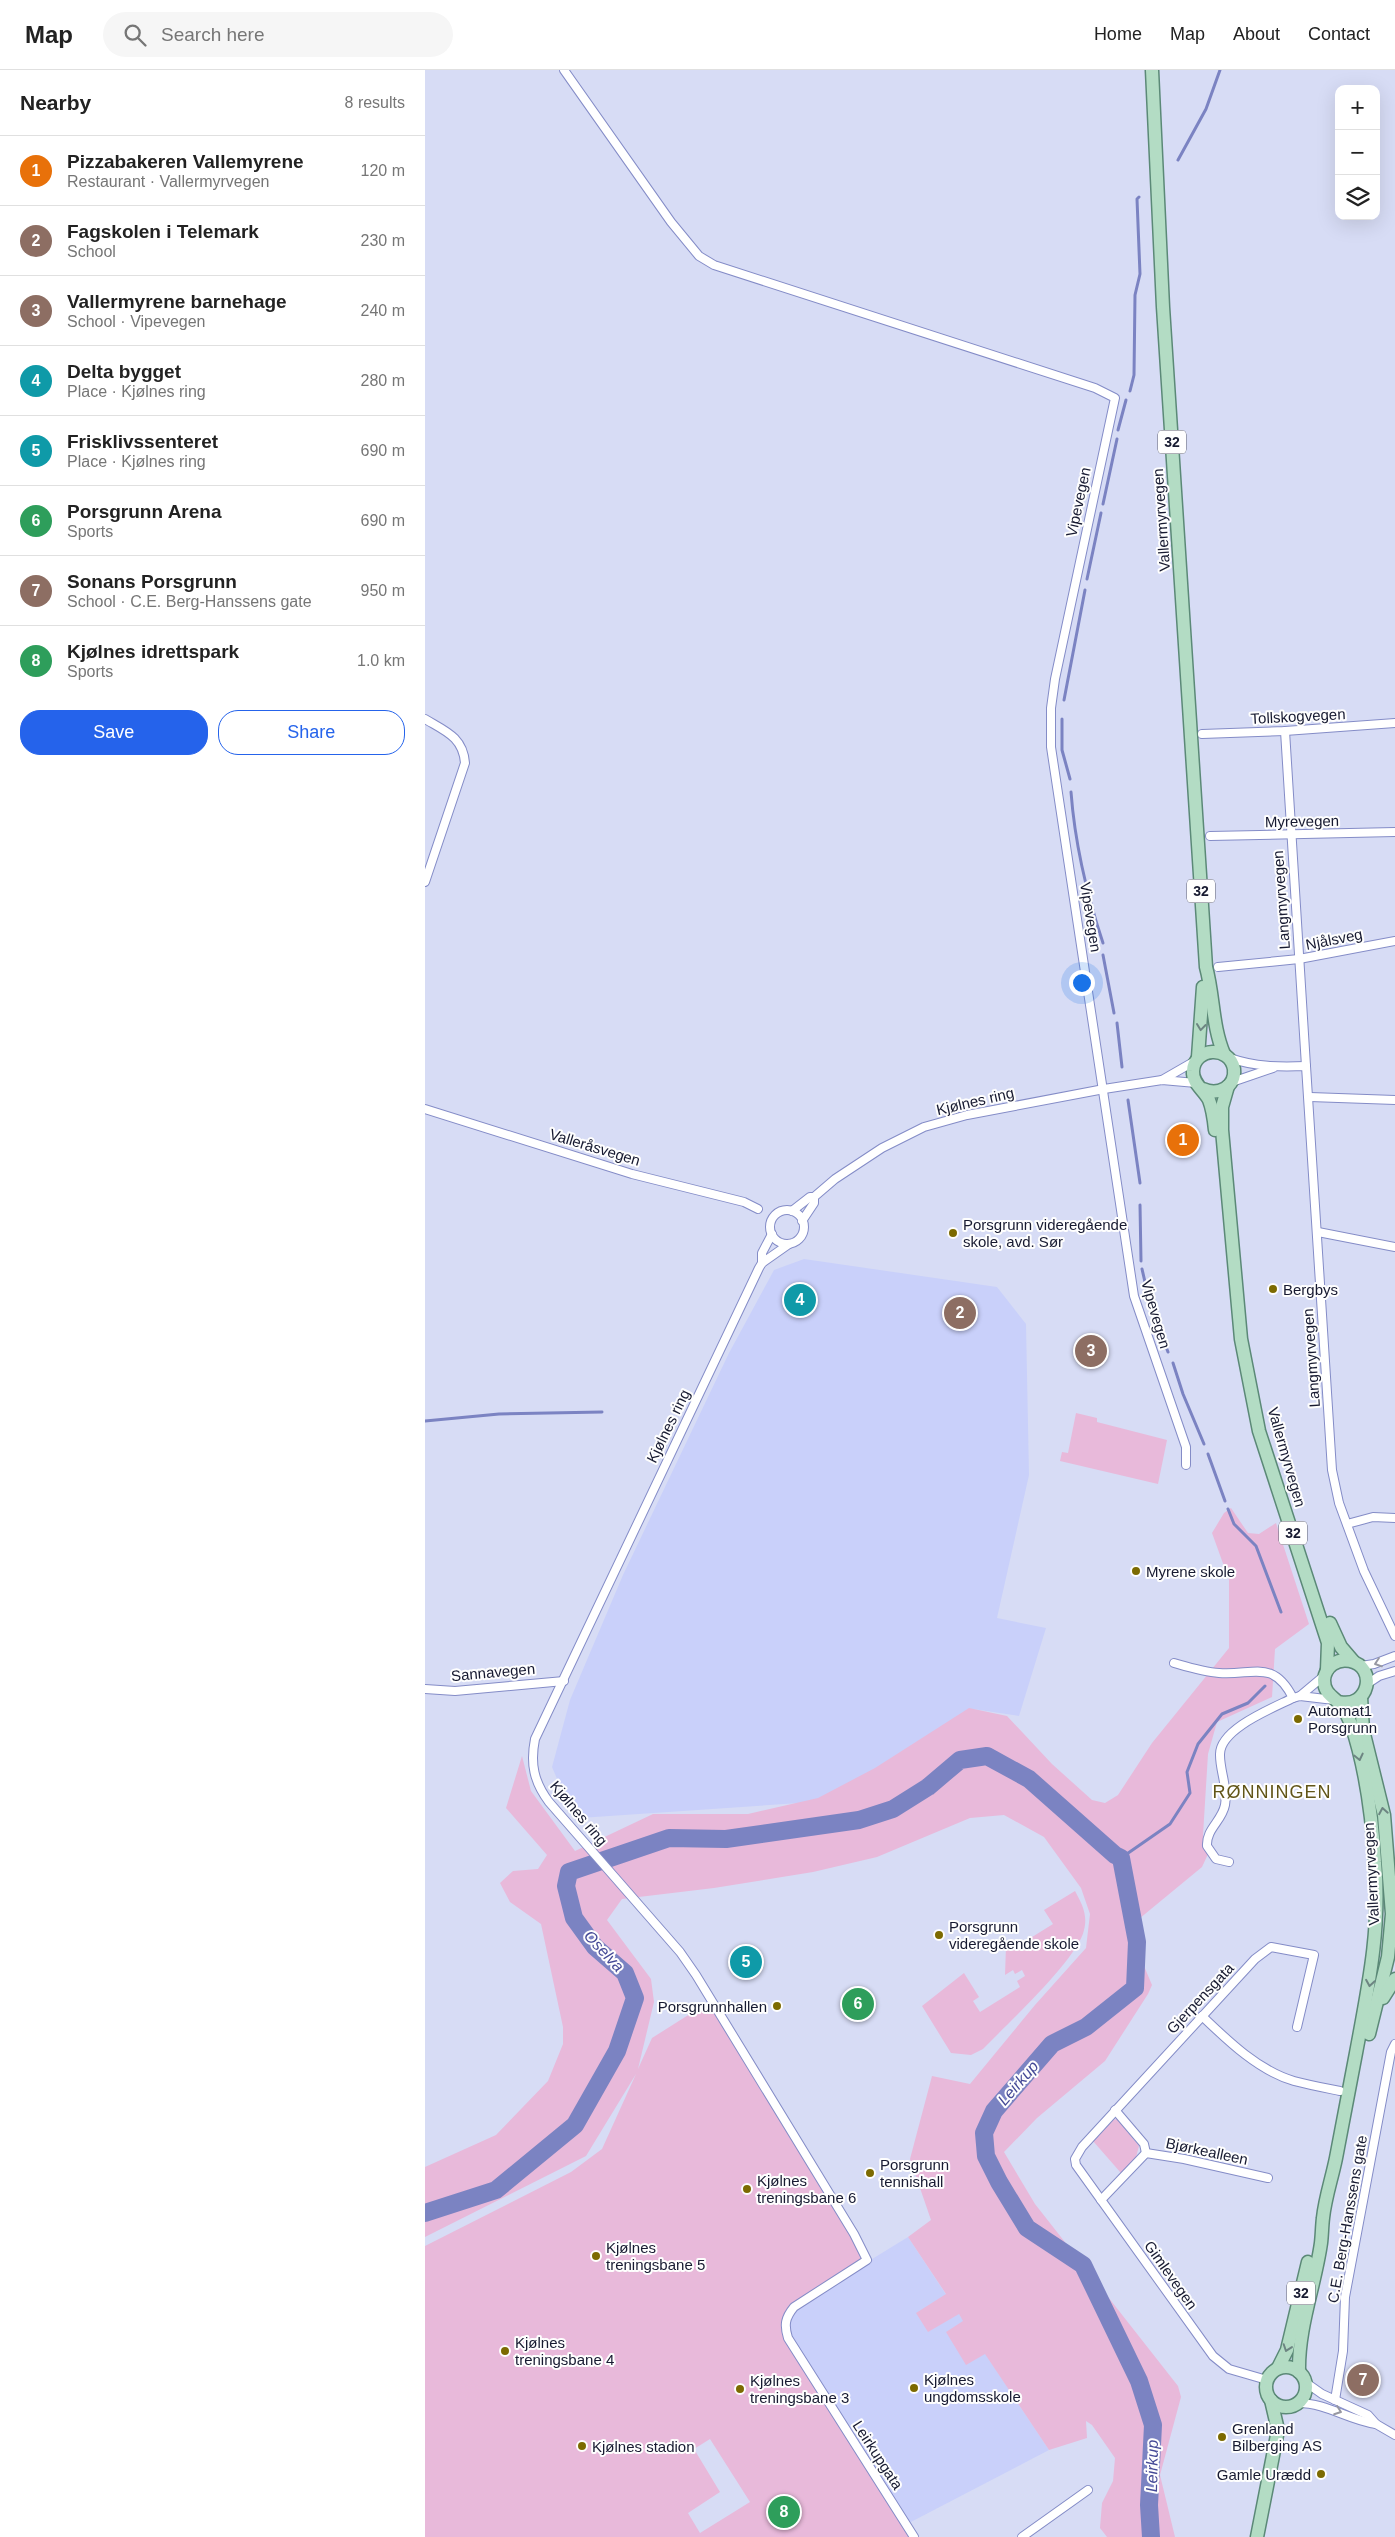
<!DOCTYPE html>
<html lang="en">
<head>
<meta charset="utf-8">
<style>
	:root { --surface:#fff; --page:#f6f6f6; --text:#222; --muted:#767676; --line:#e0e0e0; --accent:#2563eb }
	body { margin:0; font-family:Helvetica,sans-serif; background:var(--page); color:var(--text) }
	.controls { position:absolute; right:15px; top:15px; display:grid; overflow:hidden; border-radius:10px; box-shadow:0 5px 20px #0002 }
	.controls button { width:45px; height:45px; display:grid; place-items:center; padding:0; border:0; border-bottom:1px solid var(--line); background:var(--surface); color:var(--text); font:25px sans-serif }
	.you { position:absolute; left:656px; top:912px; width:18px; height:18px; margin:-12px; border:4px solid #fff; border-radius:50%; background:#1a73e8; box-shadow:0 0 0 8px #1a73e833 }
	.badge { display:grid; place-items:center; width:32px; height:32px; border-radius:50%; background:var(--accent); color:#fff; font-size:16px; font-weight:700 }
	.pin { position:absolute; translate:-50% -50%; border:2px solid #fff; box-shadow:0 1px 5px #0006 }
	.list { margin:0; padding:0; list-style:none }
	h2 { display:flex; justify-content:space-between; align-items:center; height:65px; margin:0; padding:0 20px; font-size:21px }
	h2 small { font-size:16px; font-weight:400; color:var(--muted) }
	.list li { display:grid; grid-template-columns:32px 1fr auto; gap:15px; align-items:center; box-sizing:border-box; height:70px; padding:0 20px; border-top:1px solid var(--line) }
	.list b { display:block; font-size:19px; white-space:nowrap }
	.list p { margin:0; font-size:16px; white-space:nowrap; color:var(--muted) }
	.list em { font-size:16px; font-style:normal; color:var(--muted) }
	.actions { display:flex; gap:10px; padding:15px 20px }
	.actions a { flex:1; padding:11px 0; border:1px solid var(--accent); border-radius:20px; text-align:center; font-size:18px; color:var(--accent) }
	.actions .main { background:var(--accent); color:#fff }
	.icon { flex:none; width:28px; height:28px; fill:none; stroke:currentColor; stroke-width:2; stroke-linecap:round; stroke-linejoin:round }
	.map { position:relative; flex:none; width:970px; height:2467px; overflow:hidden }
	header { display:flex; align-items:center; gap:30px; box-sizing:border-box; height:70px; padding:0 25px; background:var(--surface); border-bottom:1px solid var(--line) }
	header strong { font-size:24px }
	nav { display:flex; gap:28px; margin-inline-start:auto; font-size:18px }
	.search { width:350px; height:45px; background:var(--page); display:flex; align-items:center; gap:12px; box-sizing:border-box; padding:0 18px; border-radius:28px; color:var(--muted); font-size:19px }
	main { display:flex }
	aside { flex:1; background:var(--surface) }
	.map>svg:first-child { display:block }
</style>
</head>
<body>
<header>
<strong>Map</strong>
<div class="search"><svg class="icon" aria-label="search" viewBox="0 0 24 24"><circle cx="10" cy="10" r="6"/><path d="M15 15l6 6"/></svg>Search here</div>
<nav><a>Home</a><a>Map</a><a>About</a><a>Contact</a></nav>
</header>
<main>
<aside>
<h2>Nearby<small>8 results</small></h2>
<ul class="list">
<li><span class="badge" style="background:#e8710a">1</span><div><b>Pizzabakeren Vallemyrene</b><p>Restaurant · Vallermyrvegen</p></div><em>120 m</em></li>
<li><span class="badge" style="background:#8d6e63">2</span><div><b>Fagskolen i Telemark</b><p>School</p></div><em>230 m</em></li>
<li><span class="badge" style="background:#8d6e63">3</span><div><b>Vallermyrene barnehage</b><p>School · Vipevegen</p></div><em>240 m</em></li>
<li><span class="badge" style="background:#0f9aa8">4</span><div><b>Delta bygget</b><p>Place · Kjølnes ring</p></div><em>280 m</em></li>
<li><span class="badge" style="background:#0f9aa8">5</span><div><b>Frisklivssenteret</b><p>Place · Kjølnes ring</p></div><em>690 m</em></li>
<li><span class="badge" style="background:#2e9e5b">6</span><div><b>Porsgrunn Arena</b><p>Sports</p></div><em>690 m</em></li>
<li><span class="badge" style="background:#8d6e63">7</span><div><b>Sonans Porsgrunn</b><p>School · C.E. Berg-Hanssens gate</p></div><em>950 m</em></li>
<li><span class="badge" style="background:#2e9e5b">8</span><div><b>Kjølnes idrettspark</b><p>Sports</p></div><em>1.0 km</em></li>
</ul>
<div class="actions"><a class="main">Save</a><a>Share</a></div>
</aside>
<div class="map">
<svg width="970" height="2467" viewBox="0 0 970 2467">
	<rect width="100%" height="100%" fill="#d7dcf5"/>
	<!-- built -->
	<g fill="#c9d0fa">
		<polygon points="379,1189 572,1217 601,1254 604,1405 572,1548 621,1558 594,1646 548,1639 404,1731 155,1748 142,1732 127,1697 145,1630 198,1505 304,1283 349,1200"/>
		<polygon points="483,2167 624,2380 482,2454 360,2258 369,2237"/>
	</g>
	<!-- green -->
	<g fill="#e8b9da" fill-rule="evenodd">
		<polygon points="651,1343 672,1348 672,1352 742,1370 733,1414 635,1391 637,1382 643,1383"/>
		<path d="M806 1438 823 1463 834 1464 851 1453 884 1554 850 1579 847 1627 792 1652 783 1684 778 1765 784 1782 777 1797 703 1858 727 1915 723 1924 680 1991 612 2048 579 2082 610 2134 753 2316 756 2327 735 2405 750 2467H682L675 2458 677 2433 688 2411 690 2388 667 2355 661 2351 662 2368 624 2380 560 2284 541 2295 521 2262 538 2251 534 2244 503 2262 491 2243 521 2224 483 2167 506 2150 485 2089 507 2006 545 2014 610 1935 661 1878 665 1844 656 1818 619 1767 579 1745 545 1748 452 1787 388 1802 289 1818 197 1829 182 1850 226 1909 229 1932 213 1999 227 1968 287 1930 442 2190 369 2237 360 2258 489 2467H0V2176L146 2102 177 2079 211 2004 161 2086 0 2167V2097L71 2065 123 2011 138 1974V1957L116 1854 85 1832 75 1813 88 1801 113 1799 122 1785 81 1738 97 1686 106 1721 150 1781 228 1744H323L393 1728 450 1698 544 1638 582 1646 627 1694 667 1730 680 1733 693 1725 727 1673 804 1578V1510L787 1463 799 1443ZM285 2369 325 2432 275 2463 263 2443 295 2422 269 2379Z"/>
		<path d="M650 1821C657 1834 663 1845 659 1860 653 1889 581 1955 558 1979L546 1985 526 1983 497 1936 539 1903 554 1927 548 1931 555 1942 595 1917 592 1911 600 1906 597 1900 590 1904 588 1900 580 1905 581 1876 587 1872 591 1877 628 1854 619 1840Z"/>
		<polygon points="692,2049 714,2076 710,2091 696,2103 668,2071 688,2050"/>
	</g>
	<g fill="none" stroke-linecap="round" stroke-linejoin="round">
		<!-- stream -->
		<g stroke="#7b83c2" stroke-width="3">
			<polyline points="753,90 781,39 795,0"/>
			<polyline points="705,321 709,305 710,225 715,204 712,129 714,127"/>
			<polyline points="693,360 701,330"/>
			<polyline points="678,434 692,369"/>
			<polyline points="662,509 676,443"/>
			<polyline points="639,630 660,520"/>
			<polyline points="637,649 637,680 645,709"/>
			<path d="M646 722C650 775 661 822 678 873"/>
			<polyline points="678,885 689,943"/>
			<polyline points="692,953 697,997"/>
			<polyline points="703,1030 715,1113"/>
			<polyline points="715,1135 716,1191"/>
			<polyline points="717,1199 726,1238 743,1282"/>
			<polyline points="748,1293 758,1324 779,1374"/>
			<polyline points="0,1351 74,1344 177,1342"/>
			<polyline points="783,1384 800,1431"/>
			<polyline points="803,1439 809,1454 831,1476 856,1542"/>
			<polyline points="696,1788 745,1754 765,1723 762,1702 773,1674 797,1644 823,1633 840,1616"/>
		</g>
		<!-- river -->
		<polyline stroke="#7b83c2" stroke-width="18" points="0,2143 71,2120 150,2055 192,1981 210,1928 200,1903 170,1877 149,1848 141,1816 144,1802 244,1768 301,1769 434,1750 468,1739 503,1717 535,1690 562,1686 604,1709 690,1785 696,1788 712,1872 710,1918 661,1957 627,1974 569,2041 559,2063 561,2086 574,2112 602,2158 658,2195 714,2311 728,2355 724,2435 726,2467"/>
		<defs>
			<g id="street">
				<polyline points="139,0 246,152 274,186 289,195 670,318 690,328 630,609 626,638 626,677 709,1226 761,1377 761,1395"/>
				<path d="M0 649C20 661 38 667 40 693L0 812"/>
				<polyline points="860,661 881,996"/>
				<polyline points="777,664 860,661 970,653"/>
				<polyline points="785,766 970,762"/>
				<polyline points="793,897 874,889 970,871"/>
				<path d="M805 988C830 997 855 997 881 996L907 1400 914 1433 939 1501 970 1566"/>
				<polyline points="737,1010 770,991"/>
				<polyline points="807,1012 848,998"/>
				<polyline points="885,1027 970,1030"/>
				<polyline points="0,1039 207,1104 319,1132 333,1139"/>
				<circle cx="362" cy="1157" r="17"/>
				<polyline points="367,1141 385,1127 389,1127 410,1109 457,1078 499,1057 542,1045 679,1019 737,1010 771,1013"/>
				<polyline points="377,1151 389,1133 389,1127"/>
				<polyline points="893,1162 970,1177"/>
				<path d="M364 1174 337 1193 334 1198 110 1669C105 1694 109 1712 124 1732L255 1882 271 1905 429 2164 442 2190 369 2237C360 2248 359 2255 363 2268L489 2467"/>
				<polyline points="337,1193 337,1183 347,1164"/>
				<polyline points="922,1454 948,1447 970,1448"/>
				<path d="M749 1593C763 1597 779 1602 794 1603 827 1606 848 1588 868 1628"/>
				<polyline points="936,1596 949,1594 970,1586"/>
				<polyline points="942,1614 954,1606 970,1601"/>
				<polyline points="0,1619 30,1621 139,1611"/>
				<polyline points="875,1626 900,1605"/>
				<path d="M804 1792 791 1789 782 1776C781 1759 797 1751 800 1735 803 1717 795 1702 795 1685 794 1659 848 1638 868 1628L875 1626 909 1630"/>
				<path d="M777 1946C803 1971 834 2001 869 2011 884 2015 900 2018 915 2021"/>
				<polyline points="690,2040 719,2074 721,2083"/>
				<polyline points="676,2130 721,2083 759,2089 843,2108"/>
				<polyline points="842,2310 804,2299 788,2286 651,2095 650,2089 657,2077 830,1889 846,1877 889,1885 872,1957"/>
				<polyline points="880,2312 897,2324 943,2345 951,2354 970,2365"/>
				<polyline points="910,2330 918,2281 920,2227 966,1982 970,1974"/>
				<path d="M873 2333C902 2333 923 2350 951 2354"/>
				<polyline points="597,2467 663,2420"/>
			</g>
			<g id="primary">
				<path d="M727 0 738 237 781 897C789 926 787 956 799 984"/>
				<polyline points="773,987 778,917"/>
				<polyline points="803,1016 797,1037 797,1060 816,1269 834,1361 903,1573 902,1600"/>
				<path d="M778 1019C793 1026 811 1017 809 999 805 975 769 977 768 1001 767 1013 779 1020 784 1030 788 1040 789 1050 790 1060"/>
				<polyline points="905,1553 916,1577 928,1591"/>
				<polyline points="936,1627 938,1660 959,1745 967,1844 963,1887 944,1964"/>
				<polyline points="958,1928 970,1909"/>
				<circle cx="861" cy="2317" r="20"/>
				<polyline points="853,2298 862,2280 883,2192"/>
				<path d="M874 2302C873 2257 890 2216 896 2173 897 2165 897 2156 898 2148 900 2128 907 2108 911 2088 918 2053 924 2018 931 1983 943 1918 956 1859 950 1792 947 1746 941 1698 926 1654 923 1648 920 1638 914 1633 907 1626 899 1623 899 1610 900 1597 912 1588 925 1591 953 1597 944 1639 914 1632"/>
				<polyline points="832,2467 853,2360 846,2330"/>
			</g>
		</defs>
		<!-- street casing -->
		<use href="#street" stroke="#848cc7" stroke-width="10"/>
		<!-- primary casing -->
		<use href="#primary" stroke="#5b8977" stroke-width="15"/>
		<!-- street -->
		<use href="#street" stroke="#fff" stroke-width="8"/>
		<!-- primary -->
		<use href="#primary" stroke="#b3dcc4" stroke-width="12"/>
	</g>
	<!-- one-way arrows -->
	<defs><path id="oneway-chevron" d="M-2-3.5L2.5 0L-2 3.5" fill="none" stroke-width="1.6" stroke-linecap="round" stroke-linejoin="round" transform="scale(1.25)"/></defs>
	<g stroke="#6d8582">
		<use href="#oneway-chevron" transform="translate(776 957) rotate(97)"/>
		<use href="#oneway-chevron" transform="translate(934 1687) rotate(77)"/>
		<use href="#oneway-chevron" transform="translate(958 1741) rotate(-100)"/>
		<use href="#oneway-chevron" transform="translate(945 1913) rotate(99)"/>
		<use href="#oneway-chevron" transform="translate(862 2278) rotate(109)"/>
	</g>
	<g stroke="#9798a2">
		<use href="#oneway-chevron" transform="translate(953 1593) rotate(161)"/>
		<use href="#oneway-chevron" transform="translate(913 2341) rotate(20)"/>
	</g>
	<!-- markers -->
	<g fill="#7c6a01" stroke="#fefefe" stroke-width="2">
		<circle cx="528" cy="1163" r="5"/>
		<circle cx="848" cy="1219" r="5"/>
		<circle cx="711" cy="1501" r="5"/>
		<circle cx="873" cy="1649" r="5"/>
		<circle cx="514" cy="1865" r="5"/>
		<circle cx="352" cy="1936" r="5"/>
		<circle cx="445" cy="2103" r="5"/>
		<circle cx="322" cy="2119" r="5"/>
		<circle cx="171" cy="2186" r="5"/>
		<circle cx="80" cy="2281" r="5"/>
		<circle cx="489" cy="2318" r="5"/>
		<circle cx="315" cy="2319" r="5"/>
		<circle cx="797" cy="2367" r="5"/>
		<circle cx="157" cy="2376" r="5"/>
		<circle cx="896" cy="2404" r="5"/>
	</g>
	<g text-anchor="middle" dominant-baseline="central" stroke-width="4" stroke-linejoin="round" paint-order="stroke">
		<!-- shield labels -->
		<g fill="#fefefe" stroke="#5c5e6e" stroke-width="1">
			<rect x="733" y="360.5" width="28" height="23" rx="4"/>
			<rect x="762" y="809.5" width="28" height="23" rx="4"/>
			<rect x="854" y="1451.5" width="28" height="23" rx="4"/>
			<rect x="862" y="2211.5" width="28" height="23" rx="4"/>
		</g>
		<g font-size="14" font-weight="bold" fill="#171a31">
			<text x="747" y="372">32</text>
			<text x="776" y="821">32</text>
			<text x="868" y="1463">32</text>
			<text x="876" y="2223">32</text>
		</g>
		<!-- street labels -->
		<g font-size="15" fill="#171a31" stroke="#fefefe">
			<text transform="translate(653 432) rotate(-78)">Vipevegen</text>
			<text transform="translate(736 450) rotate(-94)">Vallermyrvegen</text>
			<text transform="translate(873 646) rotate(-3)">Tollskogvegen</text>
			<text transform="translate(877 751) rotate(-1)">Myrevegen</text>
			<text transform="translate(856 830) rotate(-94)">Langmyrvegen</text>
			<text transform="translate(666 847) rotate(81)">Vipevegen</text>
			<text transform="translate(909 869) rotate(-11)">Njålsveg</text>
			<text transform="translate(550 1031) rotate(-13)">Kjølnes ring</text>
			<text transform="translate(170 1077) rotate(17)">Valleråsvegen</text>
			<text transform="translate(731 1244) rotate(74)">Vipevegen</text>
			<text transform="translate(886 1288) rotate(-94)">Langmyrvegen</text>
			<text transform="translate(243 1356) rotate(-64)">Kjølnes ring</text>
			<text transform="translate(862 1387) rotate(74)">Vallermyrvegen</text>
			<text transform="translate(68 1602) rotate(-5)">Sannavegen</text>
			<text transform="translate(154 1743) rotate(50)">Kjølnes ring</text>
			<text transform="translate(946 1804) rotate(-93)">Vallermyrvegen</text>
			<text transform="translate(775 1928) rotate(-47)">Gjerpensgata</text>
			<text transform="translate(782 2081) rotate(12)">Bjørkealleen</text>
			<text transform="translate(922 2149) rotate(-80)">C.E. Berg-Hanssens gate</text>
			<text transform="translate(746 2205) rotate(55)">Gimlevegen</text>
			<text transform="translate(453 2385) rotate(57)">Leirkupgata</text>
		</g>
		<!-- poi labels -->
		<g font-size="15" fill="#171a31" stroke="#fefefe" text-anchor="start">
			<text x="538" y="1154">Porsgrunn videregående<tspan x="538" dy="17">skole, avd. Sør</tspan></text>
			<text x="858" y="1219">Bergbys</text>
			<text x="721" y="1501">Myrene skole</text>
			<text x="883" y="1640">Automat1<tspan x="883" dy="17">Porsgrunn</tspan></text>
			<text x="524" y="1856">Porsgrunn<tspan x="524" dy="17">videregående skole</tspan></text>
			<text x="342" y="1936" text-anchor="end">Porsgrunnhallen</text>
			<text x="455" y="2094">Porsgrunn<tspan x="455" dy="17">tennishall</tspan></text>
			<text x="332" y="2110">Kjølnes<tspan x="332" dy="17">treningsbane 6</tspan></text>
			<text x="181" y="2177">Kjølnes<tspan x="181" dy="17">treningsbane 5</tspan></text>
			<text x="90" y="2272">Kjølnes<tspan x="90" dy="17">treningsbane 4</tspan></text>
			<text x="499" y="2309">Kjølnes<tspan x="499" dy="17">ungdomsskole</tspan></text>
			<text x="325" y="2310">Kjølnes<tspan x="325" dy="17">treningsbane 3</tspan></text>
			<text x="807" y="2358">Grenland<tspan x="807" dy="17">Bilberging AS</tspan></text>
			<text x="167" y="2376">Kjølnes stadion</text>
			<text x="886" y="2404" text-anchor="end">Gamle Urædd</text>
		</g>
		<!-- water labels -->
		<g font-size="16" font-style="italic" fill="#444996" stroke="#fefefe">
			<text transform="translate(179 1881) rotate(47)">Oselva</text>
			<text transform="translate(593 2013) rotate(-49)">Leirkup</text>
			<text transform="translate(727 2396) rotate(-89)">Leirkup</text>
		</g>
		<!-- quarter labels -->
		<g font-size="18" letter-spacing="1" fill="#615518" stroke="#fefefe">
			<text x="847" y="1722">RØNNINGEN</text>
		</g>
	</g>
</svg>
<div class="controls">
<button>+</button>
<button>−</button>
<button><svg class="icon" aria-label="layers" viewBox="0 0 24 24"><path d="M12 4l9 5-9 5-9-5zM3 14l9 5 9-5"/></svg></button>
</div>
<div class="you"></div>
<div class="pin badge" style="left:758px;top:1070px;background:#e8710a">1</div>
<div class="pin badge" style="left:535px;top:1243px;background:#8d6e63">2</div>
<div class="pin badge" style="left:666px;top:1281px;background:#8d6e63">3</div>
<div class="pin badge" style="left:375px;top:1230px;background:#0f9aa8">4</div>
<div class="pin badge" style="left:321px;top:1892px;background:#0f9aa8">5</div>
<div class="pin badge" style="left:433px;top:1934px;background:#2e9e5b">6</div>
<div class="pin badge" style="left:938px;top:2310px;background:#8d6e63">7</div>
<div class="pin badge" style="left:359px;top:2442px;background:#2e9e5b">8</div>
</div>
</main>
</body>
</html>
